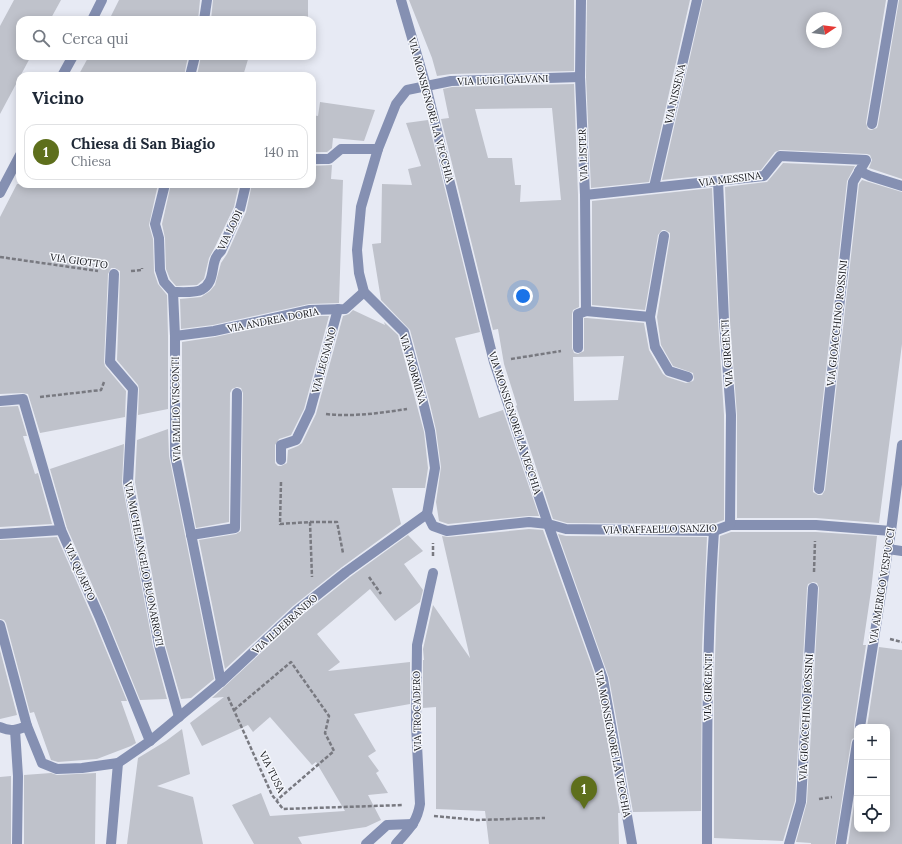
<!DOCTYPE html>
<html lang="it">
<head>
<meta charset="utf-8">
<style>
	:root { --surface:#fff; --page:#f6f6f7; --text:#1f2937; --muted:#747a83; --line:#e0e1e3; --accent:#5e6f1c }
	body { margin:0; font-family:Lora,serif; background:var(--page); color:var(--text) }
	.controls { position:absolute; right:12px; bottom:12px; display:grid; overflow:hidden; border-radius:8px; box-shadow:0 2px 10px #0003 }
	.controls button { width:36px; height:36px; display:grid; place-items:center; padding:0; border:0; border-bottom:1px solid var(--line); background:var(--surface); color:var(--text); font:20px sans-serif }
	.compass { position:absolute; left:806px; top:12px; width:36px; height:36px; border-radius:50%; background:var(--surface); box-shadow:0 2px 10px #0003; rotate:77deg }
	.you { position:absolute; left:523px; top:296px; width:14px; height:14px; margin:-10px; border:3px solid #fff; border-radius:50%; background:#1a73e8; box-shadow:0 0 0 6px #1a73e833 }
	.badge { display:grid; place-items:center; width:26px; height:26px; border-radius:50%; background:var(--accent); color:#fff; font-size:13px; font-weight:700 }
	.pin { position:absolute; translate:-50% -33px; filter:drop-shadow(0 1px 2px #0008) }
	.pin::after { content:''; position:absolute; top:21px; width:14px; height:12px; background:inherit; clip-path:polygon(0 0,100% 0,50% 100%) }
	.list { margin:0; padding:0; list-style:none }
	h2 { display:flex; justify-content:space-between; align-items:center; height:52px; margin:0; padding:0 16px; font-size:17px }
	h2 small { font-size:13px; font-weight:400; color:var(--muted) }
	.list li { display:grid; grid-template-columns:26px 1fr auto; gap:12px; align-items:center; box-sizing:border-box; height:56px; margin:0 8px 8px; padding:0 8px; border:1px solid var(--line); border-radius:12px }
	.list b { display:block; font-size:15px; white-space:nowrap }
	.list p { margin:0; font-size:13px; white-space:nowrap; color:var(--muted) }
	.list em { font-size:13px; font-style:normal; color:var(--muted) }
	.icon { flex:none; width:22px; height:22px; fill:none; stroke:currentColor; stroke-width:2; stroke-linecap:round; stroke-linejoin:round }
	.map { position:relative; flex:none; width:902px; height:844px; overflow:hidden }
	.search { position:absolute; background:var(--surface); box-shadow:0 2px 10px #0003; left:16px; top:16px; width:300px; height:44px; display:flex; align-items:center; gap:10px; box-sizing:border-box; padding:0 14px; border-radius:12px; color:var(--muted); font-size:15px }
	.panel { position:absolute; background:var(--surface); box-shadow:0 2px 10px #0003; left:16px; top:72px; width:300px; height:116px; border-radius:12px }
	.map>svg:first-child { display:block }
</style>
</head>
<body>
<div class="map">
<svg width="902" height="844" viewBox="0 0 902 844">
	<rect width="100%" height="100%" fill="#e7eaf4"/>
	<!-- building -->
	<g fill="#bfc2cb" fill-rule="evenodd">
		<polygon points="14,0 61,0 50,20 20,20 20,56 31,56 0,114 0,26"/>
		<polygon points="119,0 200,0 198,20 109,20"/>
		<polygon points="213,0 308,0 308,20 211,20"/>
		<polygon points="409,0 574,0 574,71 451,74 437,76 432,58"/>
		<polygon points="587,0 690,0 649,182 591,188 586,77"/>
		<path d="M703 0H886L866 123 868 129 871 130 877 128 878 125 899 0H902V179L869 168 872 160 870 155 867 154 780 150 775 152 761 170 662 180ZM812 18H836V42H812Z"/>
		<polygon points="89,56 188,56 184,76 78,76"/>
		<polygon points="201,56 249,56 243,76 197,76"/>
		<path d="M574 84 578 195 579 307 573 310 572 314V348L574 353 578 354 584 351V318H587L644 323 649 350 663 374 667 377 686 383 693 381 694 379 693 373 673 366 661 345 657 317 670 237V233L665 230H662L658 235 645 310 592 305V201L712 188 718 321 724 415V520L713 524 567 523 553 519 516 406 517 405 504 364 498 329 493 330 441 119 449 118 443 89 452 87ZM552 108 561 200 520 202 521 185H515L512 158H488L475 109ZM624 356 618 400 574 401 573 357Z"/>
		<polygon points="320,102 375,110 364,141 333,138 332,148 327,152 312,152 312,115 318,116"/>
		<polygon points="428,120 480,332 455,338 479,418 503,410 539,516 528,516 448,524 439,521 436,502 441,467 436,430 430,404 410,330 381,300 372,244 381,243 382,184 412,185 408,169 421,166 406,123"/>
		<polygon points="783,163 855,166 847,181 813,488 813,492 818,495 822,495 825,490 859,184 862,180 902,192 902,344 879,523 816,518 737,518 737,415 730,321 725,187 767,182"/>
		<polygon points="332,165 331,179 343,180 339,303 309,304 213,325 181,329 180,299 201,297 210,291 215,285 221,263 227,254 246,212 252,184 312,184 312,166"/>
		<polygon points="17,184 158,184 149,225 153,239 154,272 158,284 167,295 168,336 168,409 138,415 139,389 138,385 117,360 120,274 120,271 115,268 111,268 108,274 104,362 105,366 126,391 125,417 40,433 28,394 22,393 0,394 0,217"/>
		<polygon points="171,184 239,184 234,207 215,247 209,258 204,279 197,285 176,286 170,279 166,269 165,238 162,224"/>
		<polygon points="353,310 385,325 384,322 398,335 424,432 428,468 425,488 392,488 401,524 342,567 293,606 225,669 199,540 236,534 241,531 243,393 241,388 237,387 232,389 230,393 229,522 196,528 182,454 182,342 215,337 311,316 329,316 304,409 291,435 279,439 275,445 275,463 278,466 281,466 287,463 288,450 298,446 302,443 316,414 343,316 349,314"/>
		<polygon points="18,406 27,436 23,436 35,474 38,473 52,524 0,527 0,407"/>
		<polygon points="168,429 169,456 214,679 191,698 181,699 165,644 135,482 137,440"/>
		<polygon points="124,444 122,483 153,646 167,699 140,700 106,616 67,528 50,469"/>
		<polygon points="529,529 543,530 597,681 620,813 618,813 619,844 489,844 485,811 436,809 436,707 423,708 423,660 424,660 423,649 433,605 470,658 442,536 448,537"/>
		<polygon points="731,532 816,532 877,536 871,591 863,645 866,645 854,726 854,730 857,733 857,737 852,739 851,742 835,844 811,844 811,843 796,842 807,802 819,588 817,583 813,582 808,584 807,588 795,801 783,841 714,838 714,687 718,570 720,536"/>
		<polygon points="558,534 566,536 707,537 702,648 701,811 633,812 609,678"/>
		<polygon points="408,535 423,551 404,564 423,590 420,602 395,621 370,589 317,634 340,662 328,671 410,662 410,704 354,714 376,751 368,756 379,771 376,773 388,793 368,795 381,820 366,827 298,837 302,844 254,844 232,805 261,793 270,816 345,811 316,762 312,765 270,717 253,732 248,725 202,746 190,723 224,697 212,698 301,616 350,577"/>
		<polygon points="57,537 94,621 127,701 121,701 136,743 131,746 97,759 58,762 51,760 34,712 30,713 6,623 4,620 0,619 0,540"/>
		<polygon points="879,647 902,650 902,844 848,844 857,785 857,829 887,829 887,727 867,727"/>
		<polygon points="0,650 17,715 0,719"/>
		<polygon points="182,729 190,774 157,786 193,797 203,844 127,844 138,758 166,741"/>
		<polygon points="51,773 57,775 96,773 95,844 24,844 24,775"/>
		<polygon points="11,776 11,844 0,844 0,777"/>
	</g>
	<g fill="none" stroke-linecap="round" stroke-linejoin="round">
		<!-- path -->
		<g stroke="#787980" stroke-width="2.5" stroke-dasharray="4 2" stroke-linecap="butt">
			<polyline points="0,257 98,271"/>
			<polyline points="131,271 142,270 142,268"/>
			<polyline points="511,359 561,351"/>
			<polyline points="40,397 101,390 104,382"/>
			<path d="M326 414C354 417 380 413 407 409"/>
			<polyline points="281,482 280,524 310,522 312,577"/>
			<polyline points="310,522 337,522 343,553"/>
			<polyline points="433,556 433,543"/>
			<polyline points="814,572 815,541"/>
			<polyline points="369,577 381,594"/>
			<polyline points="890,639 902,642"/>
			<polyline points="228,697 272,795 283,809 403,805"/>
			<polyline points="234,710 291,662 329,716 325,733 334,751 277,800"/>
			<polyline points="819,799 832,797"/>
			<polyline points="434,816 477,820 545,818"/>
		</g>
		<!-- lane -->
		<g stroke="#8590b2" stroke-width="10">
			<polyline points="191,535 235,528 237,393"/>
			<polyline points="366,844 387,825 413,824"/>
		</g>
		<!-- street -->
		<g stroke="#8590b2" stroke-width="10">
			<polyline points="401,0 426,86 494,362 548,524 603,679 632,844"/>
			<polyline points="92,20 102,0"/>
			<polyline points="204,20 207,0"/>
			<polyline points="62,76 73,56"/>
			<polyline points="190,76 195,56"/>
			<polyline points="580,77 451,81 407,90 396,104 378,149 361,207 357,250 359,273 364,292 404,332 424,406 430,431 435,468 427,514 433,526 447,531 529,522 548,524 566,529 714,531 730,525 816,525 891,531"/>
			<polyline points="872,124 893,0"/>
			<polyline points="312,159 329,159 341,149 378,149"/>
			<polyline points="859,171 870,176 902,186"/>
			<polyline points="718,181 724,321 731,415 730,525"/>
			<polyline points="165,184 155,224 159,238 160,270 164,282 173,292 175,336 175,455 221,682"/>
			<polyline points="654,187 697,0"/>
			<polyline points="0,193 20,155"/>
			<polyline points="585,195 764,176 780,156 866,160 853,182 819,489"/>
			<polyline points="664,236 650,317 655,347 669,371 688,377"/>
			<polyline points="114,274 110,362 133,389 128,482 159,645 179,717"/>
			<path d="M173 292C180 292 196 293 201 290 218 281 208 262 221 251L240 209 246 184"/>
			<polyline points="586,311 650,317"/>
			<polyline points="175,336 214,331 310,310 345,309 364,292"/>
			<polyline points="578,348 578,314 586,311 585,195 580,77 581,0"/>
			<polyline points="0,401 23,399 61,530 100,618 150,741"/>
			<polyline points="281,460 281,445 296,440 310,411 338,309"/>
			<polyline points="0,534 61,530"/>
			<polyline points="888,549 902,551"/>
			<polyline points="0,625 27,726"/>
			<path d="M0 727C10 732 17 730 27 726L42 763 57 769 82 768 118 763 150 741 221 682 297 611 346 572 427 514"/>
			<polyline points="860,727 891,531 902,445"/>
			<polyline points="15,730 18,776 17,844"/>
			<polyline points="111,844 118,763"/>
			<path d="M396 844C408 830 417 823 420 804L416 725 417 645 433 573"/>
			<path d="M707 844C707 739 707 635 714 531"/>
			<polyline points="789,844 801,802 813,588"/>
			<polyline points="841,844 857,743"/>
		</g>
	</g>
	<g text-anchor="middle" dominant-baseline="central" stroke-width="3" stroke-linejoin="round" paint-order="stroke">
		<!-- street labels -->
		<g font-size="10" fill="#141519" stroke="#f6f8fd">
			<text transform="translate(503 80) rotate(-2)">VIA LUIGI GALVANI</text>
			<text transform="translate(675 94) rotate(-77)">VIA NISSENA</text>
			<text transform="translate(431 110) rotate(75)">VIA MONSIGNORE LA VECCHIA</text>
			<text transform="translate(583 155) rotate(-92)">VIA LISTER</text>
			<text transform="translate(730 179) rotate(-7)">VIA MESSINA</text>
			<text transform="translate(230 230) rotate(-64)">VIA LODI</text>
			<text transform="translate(79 261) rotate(8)">VIA GIOTTO</text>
			<text transform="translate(273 320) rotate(-11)">VIA ANDREA DORIA</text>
			<text transform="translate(837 323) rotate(-84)">VIA GIOACCHINO ROSSINI</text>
			<text transform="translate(727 353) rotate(-94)">VIA GIRGENTI</text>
			<text transform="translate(324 360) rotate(-75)">VIA LEGNANO</text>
			<text transform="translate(413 369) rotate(74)">VIA TAORMINA</text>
			<text transform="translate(176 409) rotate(-91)">VIA EMILIO VISCONTI</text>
			<text transform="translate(515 423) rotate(72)">VIA MONSIGNORE LA VECCHIA</text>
			<text transform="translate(660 529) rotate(-1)">VIA RAFFAELLO SANZIO</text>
			<text transform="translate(144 564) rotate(79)">VIA MICHELANGELO BUONARROTI</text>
			<text transform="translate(80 572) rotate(66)">VIA QUARTO</text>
			<text transform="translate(882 586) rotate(-81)">VIA AMERIGO VESPUCCI</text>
			<text transform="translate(285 624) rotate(-42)">VIA ILDEBRANDO</text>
			<text transform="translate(708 687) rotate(-89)">VIA GIRGENTI</text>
			<text transform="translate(417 711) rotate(-91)">VIA TROCADERO</text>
			<text transform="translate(806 717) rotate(-87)">VIA GIOACCHINO ROSSINI</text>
			<text transform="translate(613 744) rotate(79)">VIA MONSIGNORE LA VECCHIA</text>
			<text transform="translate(272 772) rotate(64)">VIA TUSA</text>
		</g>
	</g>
</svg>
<div class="controls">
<button>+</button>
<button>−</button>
<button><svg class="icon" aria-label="locate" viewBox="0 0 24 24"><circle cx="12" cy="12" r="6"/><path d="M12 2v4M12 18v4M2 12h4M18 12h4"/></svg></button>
</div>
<svg class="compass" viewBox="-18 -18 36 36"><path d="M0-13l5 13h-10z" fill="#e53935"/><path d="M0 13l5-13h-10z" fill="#747a83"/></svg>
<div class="you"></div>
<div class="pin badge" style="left:584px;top:809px">1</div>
<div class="search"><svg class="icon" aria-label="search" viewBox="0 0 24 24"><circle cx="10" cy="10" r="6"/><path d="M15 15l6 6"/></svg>Cerca qui</div>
<section class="panel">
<h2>Vicino<small></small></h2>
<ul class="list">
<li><span class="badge">1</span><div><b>Chiesa di San Biagio</b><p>Chiesa</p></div><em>140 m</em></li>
</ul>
</section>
</div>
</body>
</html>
